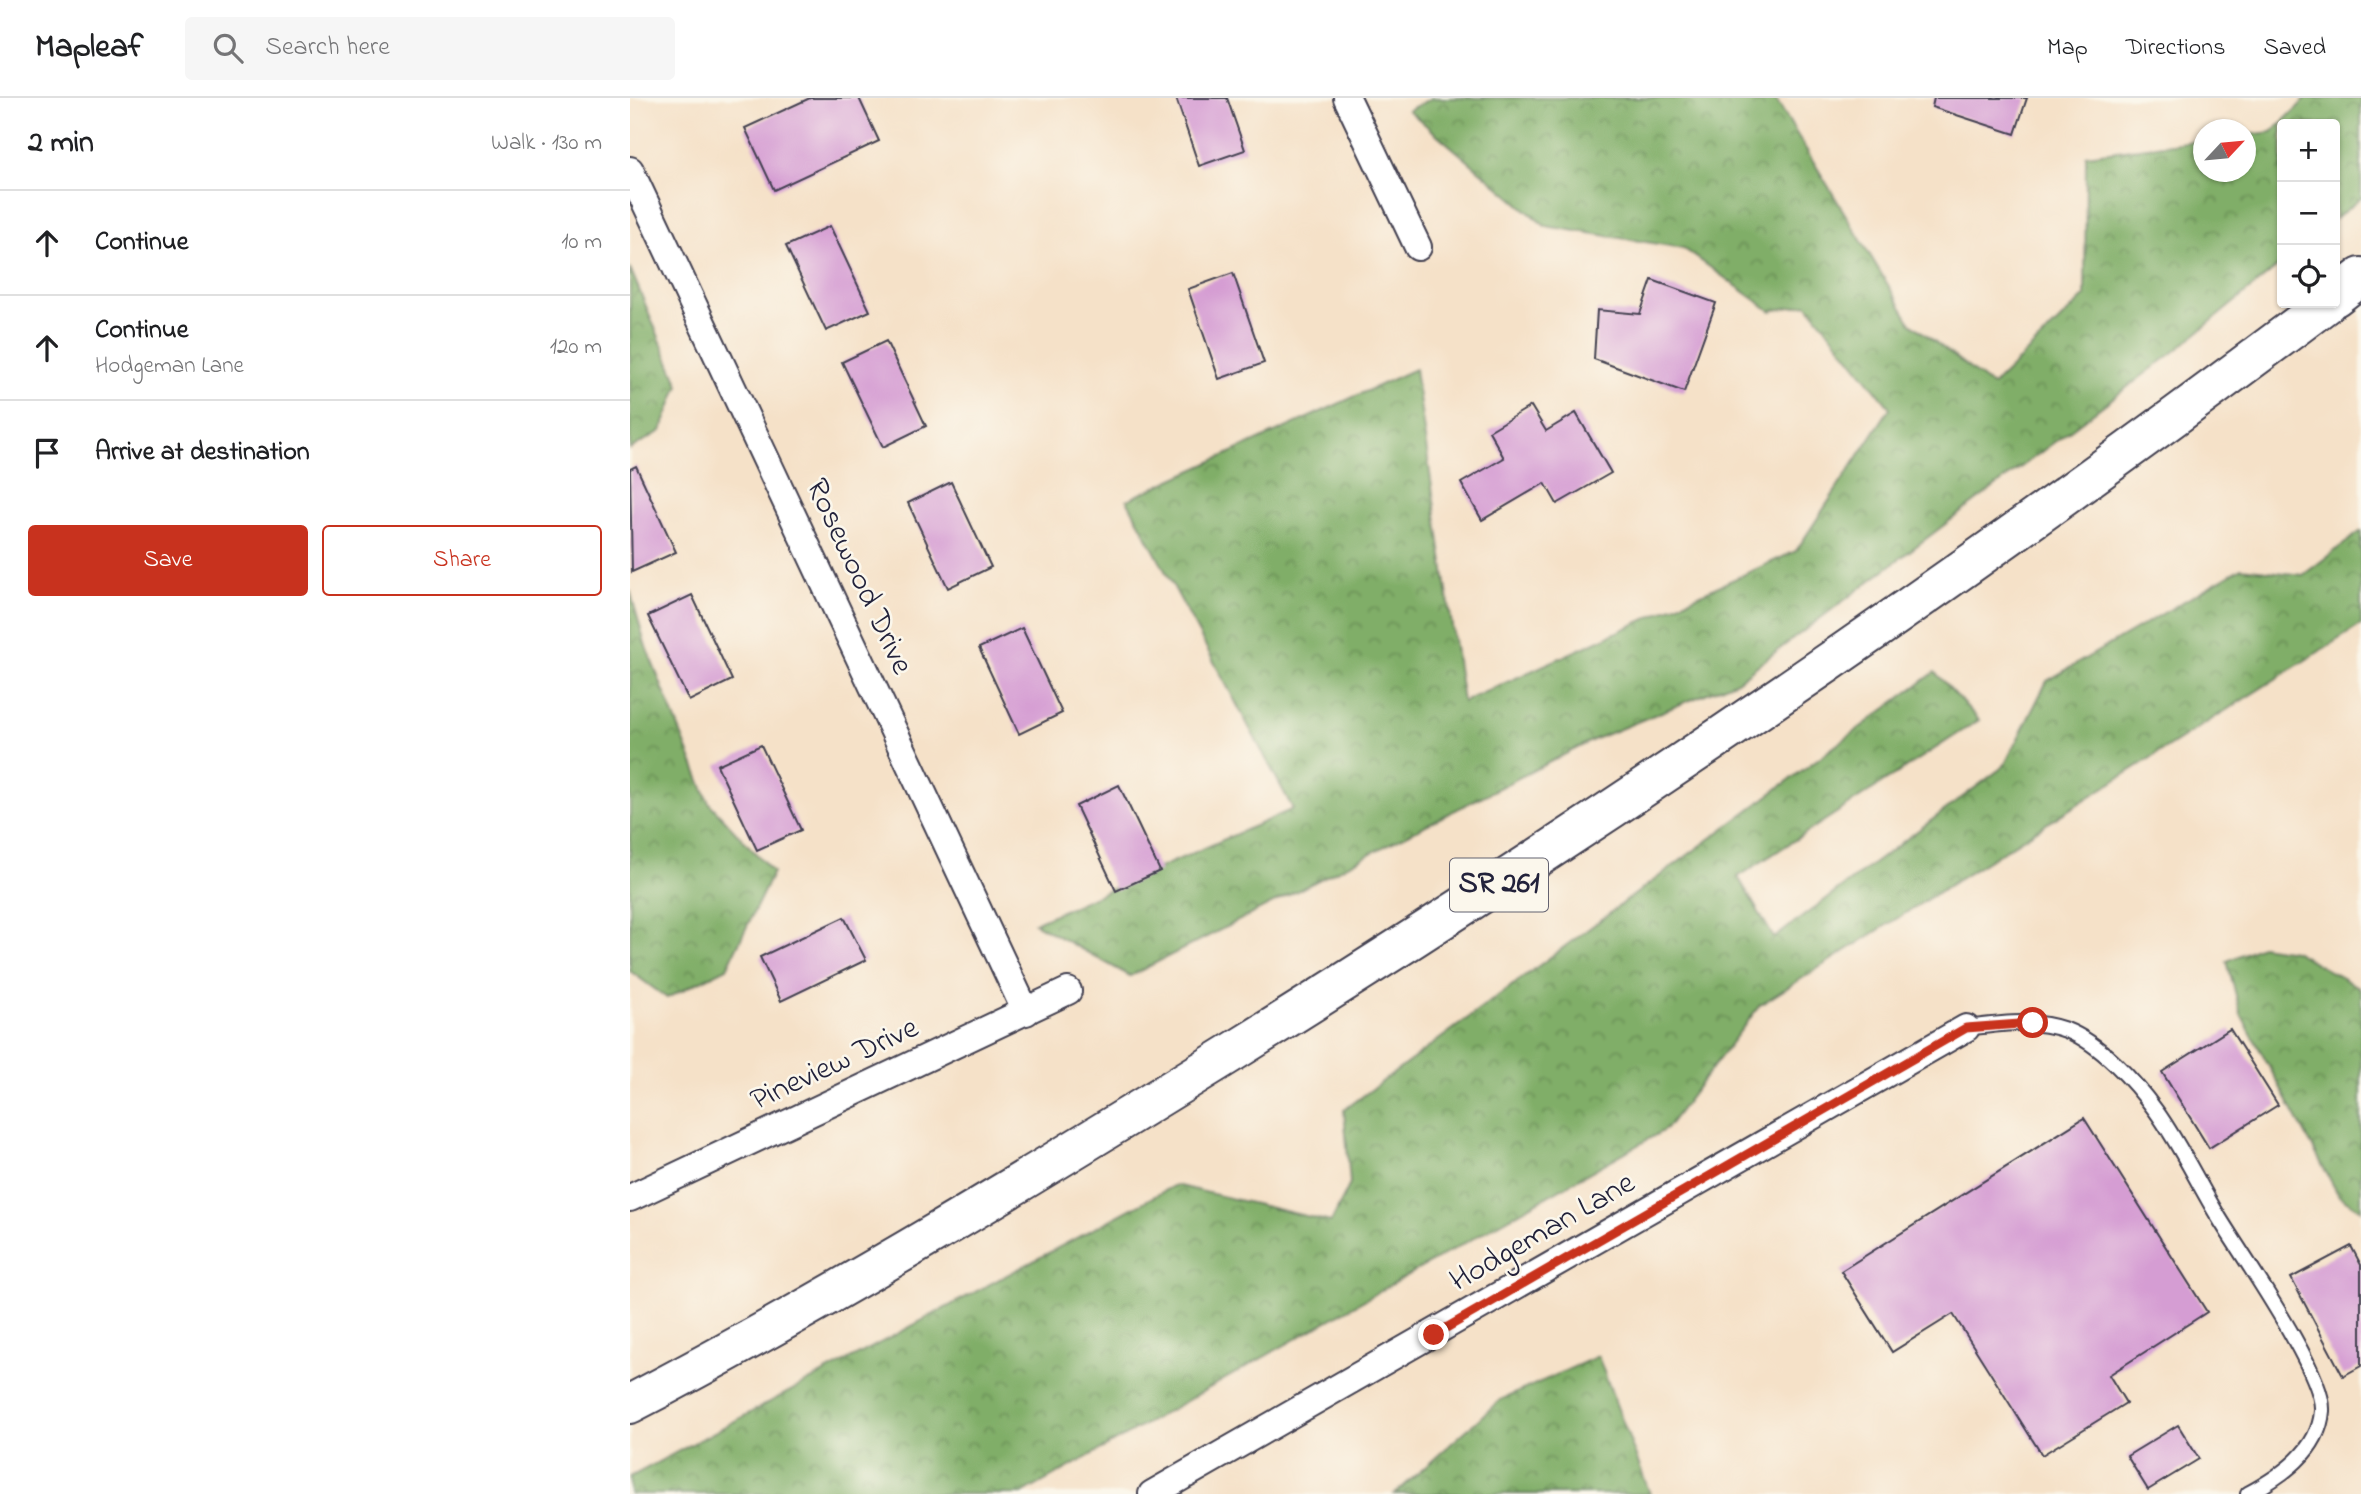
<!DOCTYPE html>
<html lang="en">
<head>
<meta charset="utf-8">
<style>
	:root { --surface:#fff; --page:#f6f6f6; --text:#202124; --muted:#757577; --line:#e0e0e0; --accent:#c8321e }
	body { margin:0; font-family:"Indie Flower",sans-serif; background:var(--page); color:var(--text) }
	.controls { position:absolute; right:21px; top:21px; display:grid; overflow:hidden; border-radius:7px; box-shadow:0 2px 5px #0004 }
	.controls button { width:63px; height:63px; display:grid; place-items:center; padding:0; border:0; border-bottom:2px solid var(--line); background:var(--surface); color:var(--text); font:35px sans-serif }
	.compass { position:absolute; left:1563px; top:21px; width:63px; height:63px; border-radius:50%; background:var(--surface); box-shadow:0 2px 5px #0004; rotate:64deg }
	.stop { position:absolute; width:21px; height:21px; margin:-16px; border:5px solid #c8321e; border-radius:50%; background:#fff }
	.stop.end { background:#c8321e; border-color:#fff; box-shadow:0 2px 7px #0008 }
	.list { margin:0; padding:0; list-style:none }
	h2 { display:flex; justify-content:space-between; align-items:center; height:91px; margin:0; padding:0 28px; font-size:30px }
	h2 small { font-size:23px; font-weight:400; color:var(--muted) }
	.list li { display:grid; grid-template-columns:46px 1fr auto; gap:21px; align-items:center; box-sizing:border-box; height:105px; padding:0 28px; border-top:2px solid var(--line) }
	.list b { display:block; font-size:26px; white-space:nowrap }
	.list p { margin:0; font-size:23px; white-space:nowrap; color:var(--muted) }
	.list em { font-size:23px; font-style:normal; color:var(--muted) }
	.actions { display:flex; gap:14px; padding:21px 28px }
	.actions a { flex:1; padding:16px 0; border:2px solid var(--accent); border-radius:7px; text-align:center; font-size:24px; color:var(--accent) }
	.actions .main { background:var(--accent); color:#fff }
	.icon { flex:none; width:38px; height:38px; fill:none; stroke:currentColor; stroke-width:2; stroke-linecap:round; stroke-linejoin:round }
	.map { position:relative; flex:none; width:1731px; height:1396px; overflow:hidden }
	header { display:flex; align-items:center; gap:42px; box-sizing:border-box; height:98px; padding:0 35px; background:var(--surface); border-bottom:2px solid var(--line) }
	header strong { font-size:33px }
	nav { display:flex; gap:38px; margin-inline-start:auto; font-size:24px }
	.search { width:490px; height:63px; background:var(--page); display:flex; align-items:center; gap:18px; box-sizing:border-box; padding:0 24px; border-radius:7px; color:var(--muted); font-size:26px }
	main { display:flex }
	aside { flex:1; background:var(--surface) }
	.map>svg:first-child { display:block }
</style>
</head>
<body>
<header>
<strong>Mapleaf</strong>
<div class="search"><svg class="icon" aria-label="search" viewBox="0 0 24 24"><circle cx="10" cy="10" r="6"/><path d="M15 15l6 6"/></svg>Search here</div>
<nav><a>Map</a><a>Directions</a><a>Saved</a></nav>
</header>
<main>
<aside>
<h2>2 min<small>Walk · 130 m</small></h2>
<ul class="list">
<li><svg class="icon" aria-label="ahead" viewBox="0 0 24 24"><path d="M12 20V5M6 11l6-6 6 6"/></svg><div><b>Continue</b></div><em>10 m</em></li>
<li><svg class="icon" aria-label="ahead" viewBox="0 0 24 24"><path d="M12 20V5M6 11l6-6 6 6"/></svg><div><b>Continue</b><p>Hodgeman Lane</p></div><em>120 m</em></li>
<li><svg class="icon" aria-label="arrive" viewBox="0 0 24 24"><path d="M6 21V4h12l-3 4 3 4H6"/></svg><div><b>Arrive at destination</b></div></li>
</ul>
<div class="actions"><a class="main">Save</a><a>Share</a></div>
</aside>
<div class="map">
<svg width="1731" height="1396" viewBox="0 0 1731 1396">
	<defs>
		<pattern id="forest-crowns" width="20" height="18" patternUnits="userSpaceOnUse" patternTransform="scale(1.75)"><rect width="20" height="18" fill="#80ae67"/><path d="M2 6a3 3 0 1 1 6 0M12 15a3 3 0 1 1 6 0" fill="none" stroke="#688d56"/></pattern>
	</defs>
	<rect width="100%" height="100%" fill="#fbf7ec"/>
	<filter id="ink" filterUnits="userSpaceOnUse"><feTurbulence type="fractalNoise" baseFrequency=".0143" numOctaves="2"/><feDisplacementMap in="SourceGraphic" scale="14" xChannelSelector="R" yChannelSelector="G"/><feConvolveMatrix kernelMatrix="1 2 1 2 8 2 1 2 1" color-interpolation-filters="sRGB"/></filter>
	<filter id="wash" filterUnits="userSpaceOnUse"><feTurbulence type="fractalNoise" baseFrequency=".00686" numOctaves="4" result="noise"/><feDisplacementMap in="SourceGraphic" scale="28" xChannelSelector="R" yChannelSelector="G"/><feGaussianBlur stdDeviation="1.57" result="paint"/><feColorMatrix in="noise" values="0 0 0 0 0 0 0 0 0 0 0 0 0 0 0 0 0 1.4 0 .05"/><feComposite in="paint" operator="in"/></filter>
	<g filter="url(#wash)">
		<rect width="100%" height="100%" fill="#f5e1c8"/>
		<!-- forest -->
		<g fill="url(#forest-crowns)" stroke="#516851" stroke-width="2">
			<polygon points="802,0 1145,0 1281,225 1362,288 1455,198 1456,57 1573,42 1574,74 1616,74 1616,37 1642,34 1677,0 1731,0 1731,100 1705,121 1705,26 1652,26 1652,165 1544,254 1107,583 963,642 500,878 404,825 663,711 497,402 785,271 833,604 1166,453 1260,310 1177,206 1141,213 1053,150 915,128 778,12"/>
			<polygon points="0,170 49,287 31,333 0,351"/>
			<polygon points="1731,433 1731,527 1130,907 1036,1031 392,1396 0,1396 0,1379 545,1087 701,1124 720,1086 714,1012 1305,574 1349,622 1108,779 1144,840 1374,668 1417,583 1611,470 1673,477"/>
			<polygon points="0,492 15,546 79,705 143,774 97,870 37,900 0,873"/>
			<polygon points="1631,848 1664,853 1728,889 1731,895 1731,1112 1709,1098 1611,917 1597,863"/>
			<polygon points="968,1258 1020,1396 765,1396 870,1302"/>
		</g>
		<g id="blocks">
			<!-- building -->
			<g fill="#d59dd3">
				<polygon points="180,0 229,0 249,43 144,92 115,30"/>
				<polygon points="546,0 597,0 615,52 569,68"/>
				<polygon points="1304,0 1397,0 1385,36 1302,9"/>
				<polygon points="200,128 240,213 196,233 156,148"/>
				<polygon points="603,175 634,265 589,281 558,191"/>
				<polygon points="1022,182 1086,205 1054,294 964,261 967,212 1010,216"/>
				<polygon points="256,243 296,328 253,349 212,264"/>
				<polygon points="901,308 916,333 946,315 981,375 927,406 915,385 852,422 831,385 874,360 859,333"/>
				<polygon points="6,368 46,454 2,474 0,371"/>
				<polygon points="321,384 361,469 318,490 278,405"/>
				<polygon points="62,497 102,582 59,603 18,518"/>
				<polygon points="392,530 432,615 389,636 349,550"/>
				<polygon points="131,647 171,732 127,752 87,667"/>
				<polygon points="489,687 530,773 486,793 446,708"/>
				<polygon points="214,819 236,862 151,903 130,859"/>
				<polygon points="1600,931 1648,1007 1579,1050 1532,974"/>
				<polygon points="1454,1020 1577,1214 1479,1277 1496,1305 1412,1357 1323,1216 1262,1254 1211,1173"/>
				<polygon points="1721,1148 1731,1167 1731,1268 1713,1278 1661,1180"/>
				<polygon points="1548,1327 1569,1361 1518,1392 1497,1358"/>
			</g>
		</g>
	</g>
	<g filter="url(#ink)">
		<use href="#blocks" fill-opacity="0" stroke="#423f50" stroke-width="2"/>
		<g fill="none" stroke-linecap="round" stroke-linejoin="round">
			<defs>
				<path id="lane" d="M1336 930C1369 926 1404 920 1436 932 1470 945 1505 984 1526 1013 1549 1045 1567 1083 1588 1118 1610 1155 1695 1275 1692 1313 1689 1353 1651 1378 1618 1396"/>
				<g id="street">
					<polyline points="717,0 788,149"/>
					<polyline points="0,72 396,914"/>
					<polyline points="0,1100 438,893"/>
					<polyline points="522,1396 1336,930"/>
				</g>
				<g id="primary">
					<polyline points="1705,199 1731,179"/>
					<path d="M0 1306C207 1198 407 1075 606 952 981 719 1345 471 1697 205"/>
				</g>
			</defs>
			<!-- lane casing -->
			<use href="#lane" stroke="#423f50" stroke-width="18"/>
			<!-- street casing -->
			<use href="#street" stroke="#423f50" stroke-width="30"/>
			<!-- primary casing -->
			<use href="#primary" stroke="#423f50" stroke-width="42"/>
			<!-- lane -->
			<use href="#lane" stroke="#fff" stroke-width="14"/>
			<!-- street -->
			<use href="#street" stroke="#fff" stroke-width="26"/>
			<!-- primary -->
			<use href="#primary" stroke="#fff" stroke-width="38"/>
		</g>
	</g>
	<g fill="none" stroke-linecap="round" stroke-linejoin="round" filter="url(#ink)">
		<!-- route -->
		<polyline stroke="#c8321e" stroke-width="9" points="804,1237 1336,930 1403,925"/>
	</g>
	<g text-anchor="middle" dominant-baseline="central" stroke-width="5" stroke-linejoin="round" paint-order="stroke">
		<!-- shield labels -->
		<rect fill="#fbf7ec" stroke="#636270" stroke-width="2" x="820" y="760.5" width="98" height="53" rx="5"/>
		<g font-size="30" font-weight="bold" fill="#22223b">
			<text x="869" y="787">SR 261</text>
		</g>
		<!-- street labels -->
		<g font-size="32" fill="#22223b" stroke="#fbf7ec">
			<text transform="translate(228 479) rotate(65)">Rosewood Drive</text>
			<text transform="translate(205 967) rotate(-25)">Pineview Drive</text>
			<text transform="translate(913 1135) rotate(-30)">Hodgeman Lane</text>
		</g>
	</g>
</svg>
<div class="controls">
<button>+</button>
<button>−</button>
<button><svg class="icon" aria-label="locate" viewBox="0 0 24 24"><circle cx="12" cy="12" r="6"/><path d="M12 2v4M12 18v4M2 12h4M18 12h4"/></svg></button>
</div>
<svg class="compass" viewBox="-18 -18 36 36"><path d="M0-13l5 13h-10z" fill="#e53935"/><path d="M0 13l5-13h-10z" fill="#757577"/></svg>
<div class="stop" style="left:1403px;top:925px"></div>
<div class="stop end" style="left:804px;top:1237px"></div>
</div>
</main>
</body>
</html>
